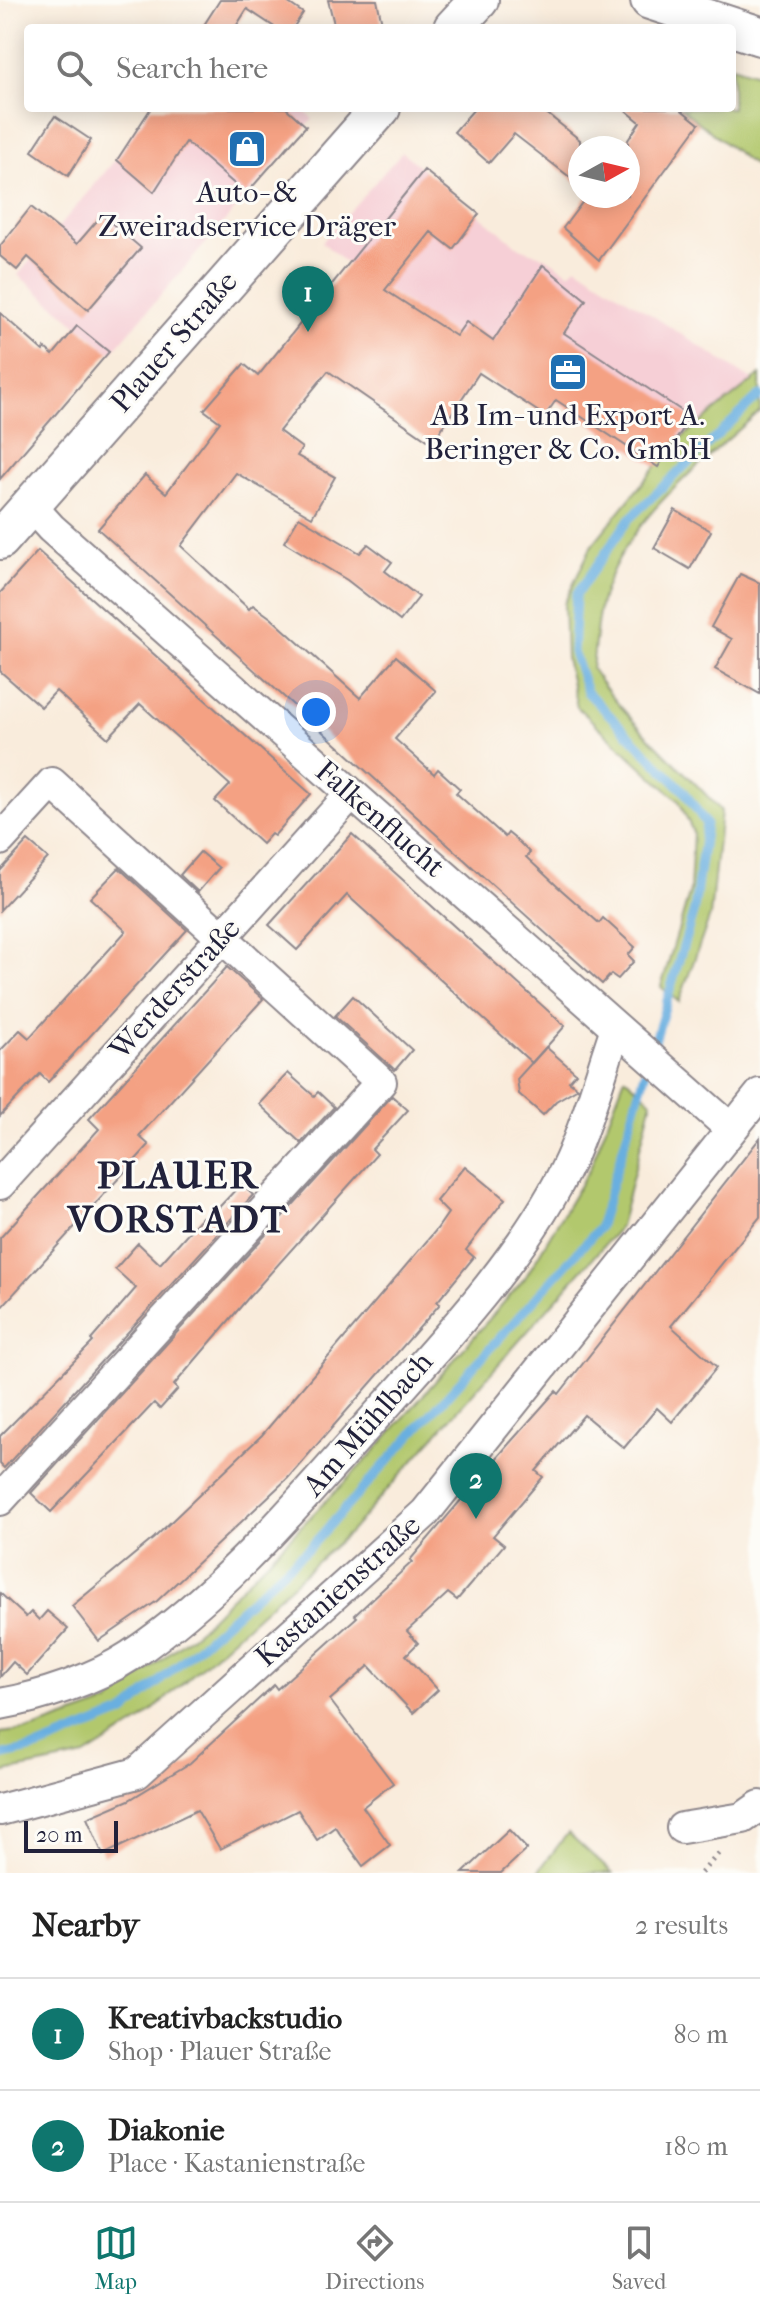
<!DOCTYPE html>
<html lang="en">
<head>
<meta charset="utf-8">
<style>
	:root { --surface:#fff; --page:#f6f6f6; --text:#222; --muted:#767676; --line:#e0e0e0; --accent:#0f766e }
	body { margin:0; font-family:"IM FELL French Canon",serif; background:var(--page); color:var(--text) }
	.compass { position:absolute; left:568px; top:136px; width:72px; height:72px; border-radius:50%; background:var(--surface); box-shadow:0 4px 20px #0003; rotate:82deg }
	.scale { position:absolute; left:24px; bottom:20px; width:94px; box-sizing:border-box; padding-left:8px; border:4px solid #22223b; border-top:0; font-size:22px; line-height:28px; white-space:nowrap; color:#22223b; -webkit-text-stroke:6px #fdfcf7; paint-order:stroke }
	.you { position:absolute; left:316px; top:712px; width:28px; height:28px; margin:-20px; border:6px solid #fff; border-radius:50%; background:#1a73e8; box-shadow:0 0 0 12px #1a73e833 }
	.badge { display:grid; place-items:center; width:52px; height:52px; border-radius:50%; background:var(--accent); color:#fff; font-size:26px; font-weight:700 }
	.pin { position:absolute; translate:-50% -66px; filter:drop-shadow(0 2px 4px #0008) }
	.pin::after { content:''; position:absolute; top:42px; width:28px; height:24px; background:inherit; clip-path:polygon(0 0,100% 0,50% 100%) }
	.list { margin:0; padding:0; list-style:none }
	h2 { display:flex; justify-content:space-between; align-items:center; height:104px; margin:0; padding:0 32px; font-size:34px }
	h2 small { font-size:26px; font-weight:400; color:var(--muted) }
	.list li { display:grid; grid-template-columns:52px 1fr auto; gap:24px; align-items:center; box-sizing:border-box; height:112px; padding:0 32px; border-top:2px solid var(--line) }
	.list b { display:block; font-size:30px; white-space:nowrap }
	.list p { margin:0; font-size:26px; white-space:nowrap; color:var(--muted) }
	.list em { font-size:26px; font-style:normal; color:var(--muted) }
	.icon { flex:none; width:44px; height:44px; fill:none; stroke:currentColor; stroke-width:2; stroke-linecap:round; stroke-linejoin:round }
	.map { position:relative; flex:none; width:760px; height:1873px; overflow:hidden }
	.search { position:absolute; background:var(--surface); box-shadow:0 4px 20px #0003; left:24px; right:24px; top:24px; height:88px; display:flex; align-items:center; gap:20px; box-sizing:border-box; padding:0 28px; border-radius:8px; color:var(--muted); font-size:30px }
	.sheet { height:328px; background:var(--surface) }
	nav { display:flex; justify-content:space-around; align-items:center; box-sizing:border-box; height:112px; border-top:2px solid var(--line); background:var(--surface); font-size:22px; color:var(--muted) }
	nav a { display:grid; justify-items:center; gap:4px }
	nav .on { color:var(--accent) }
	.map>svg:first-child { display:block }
</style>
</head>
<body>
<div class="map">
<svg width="760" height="1873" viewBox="0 0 760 1873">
	<rect width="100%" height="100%" fill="#fdfcf7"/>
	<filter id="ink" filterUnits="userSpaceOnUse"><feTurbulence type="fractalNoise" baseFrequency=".0125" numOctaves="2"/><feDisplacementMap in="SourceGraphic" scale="16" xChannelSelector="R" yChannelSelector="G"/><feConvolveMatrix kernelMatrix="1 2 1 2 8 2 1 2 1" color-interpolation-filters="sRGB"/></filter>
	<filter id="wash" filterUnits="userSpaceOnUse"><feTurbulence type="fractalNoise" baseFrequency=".006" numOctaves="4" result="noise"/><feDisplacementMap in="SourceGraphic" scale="32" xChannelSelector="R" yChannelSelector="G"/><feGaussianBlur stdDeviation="1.8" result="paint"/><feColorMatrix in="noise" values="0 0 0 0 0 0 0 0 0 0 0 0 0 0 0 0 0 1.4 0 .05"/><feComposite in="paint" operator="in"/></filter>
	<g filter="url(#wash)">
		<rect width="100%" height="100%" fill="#f9ecdc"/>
		<!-- built -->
		<g fill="#f6cfd6">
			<polygon points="150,108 300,108 313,119 111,353 18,275 116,159"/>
			<polygon points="402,152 520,248 547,258 570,273 576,266 755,382 675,443 658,468 347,264 322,242"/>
		</g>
		<!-- green -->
		<g fill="#b2c86d" stroke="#6a7554" stroke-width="2">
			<polygon points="732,66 760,75 760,171 681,108 732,108"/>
			<path d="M760 375V411C700 466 623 520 601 602 596 623 595 647 592 669 628 724 678 762 721 811L710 916 679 1002 661 987 690 891 693 832 679 801 577 707 566 658 564 604 592 545 675 443Z"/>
			<polygon points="625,1077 652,1101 620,1227 350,1532 141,1721 85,1756 0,1773 0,1733 33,1729 108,1703 201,1628 373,1453 525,1278 590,1168"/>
			<polygon points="568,1833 612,1873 537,1873"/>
		</g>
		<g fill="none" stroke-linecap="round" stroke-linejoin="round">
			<!-- stream -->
			<polyline stroke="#69afe0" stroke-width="9" points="0,1756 39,1747 125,1712 312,1545 599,1228 694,910 706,824 684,791 587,692 573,652 576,595 629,519 760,395"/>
		</g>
		<g id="blocks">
			<!-- building -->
			<g fill="#f4a183">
				<polygon points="220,0 284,0 303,13 293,28 276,28 247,9 235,28 202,28"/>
				<polygon points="328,0 377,0 383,28 335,28"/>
				<polygon points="151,108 286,108 306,126 246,194 186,142 154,192 117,160"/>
				<polygon points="475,108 540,108 580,140 580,185 514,134 489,163 454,132"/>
				<polygon points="623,108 679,108 699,124 599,260 563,228 587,196 628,196 628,140 640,122"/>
				<polygon points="55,116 91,140 68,176 32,151"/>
				<polygon points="424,170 479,214 453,249 431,232 385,290 456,336 466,322 493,341 543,265 586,300 564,333 691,417 658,467 556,400 545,416 479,373 432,443 328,371 279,431 302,448 297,456 335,477 312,517 236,473 181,546 249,609 253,605 271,618 360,698 396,656 436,691 395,739 434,774 438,769 460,789 456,793 505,837 508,833 519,842 530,853 526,857 557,886 599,923 603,918 635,947 628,955 634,961 618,979 611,974 602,984 98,529 145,475 166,493 220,422 204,410 244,364 258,376"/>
				<polygon points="31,207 77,244 102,215 141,248 88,310 28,257 17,270 0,256 0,246"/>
				<polygon points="0,313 43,351 45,348 53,355 77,326 109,352 0,479"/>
				<polygon points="675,510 711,531 690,569 654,548"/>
				<polygon points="299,517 360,553 368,544 392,562 385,571 419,597 400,621 347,580 284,542"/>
				<polygon points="38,551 311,794 274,836 271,834 262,844 215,801 230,785 140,704 108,738 56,691 41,707 0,671 0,593"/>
				<polygon points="740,574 760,583 760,694 715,669 732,639 711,627"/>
				<polygon points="352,834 565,1026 532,1063 347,895 297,950 269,925"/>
				<polygon points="28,841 48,858 0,910 0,871"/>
				<polygon points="200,852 219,868 198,892 180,875"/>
				<polygon points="119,868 187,930 48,1082 40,1074 0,1116 0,1051 20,1030 29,1038 126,931 90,898"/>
				<polygon points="227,967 263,999 139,1136 149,1145 0,1309 0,1238 99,1129 89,1119"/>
				<polygon points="353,996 412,1050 395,1070 335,1016"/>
				<polygon points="546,1047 576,1073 569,1081 578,1088 556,1101 543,1115 519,1094 517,1079"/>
				<polygon points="288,1073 314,1096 318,1092 334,1107 301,1143 259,1104"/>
				<polygon points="392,1096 408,1110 372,1149 377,1154 249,1297 174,1385 178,1389 160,1409 154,1403 51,1512 31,1493"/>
				<polygon points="760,1138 760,1217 671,1326 717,1367 672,1422 657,1408 624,1448 584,1415 536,1471 543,1477 493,1536 504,1545 457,1600 448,1593 407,1631 418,1643 406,1655 438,1690 413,1713 369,1666 330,1700 393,1783 363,1807 390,1845 363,1866 335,1827 317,1840 298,1810 220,1849 197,1810 103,1855 87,1818 129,1800 190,1763 274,1685 277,1689 357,1617 355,1615 412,1562 410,1560 507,1446 556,1391 559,1394"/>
				<polygon points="465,1166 505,1199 466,1250 474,1257 437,1302 440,1304 288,1478 157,1601 99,1641 72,1606 154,1538 262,1435 437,1229 448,1213 436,1201"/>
				<polygon points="241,1184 253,1195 4,1468 0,1464 0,1436 93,1342 91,1340 136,1288 115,1269 138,1243 160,1264 202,1217 206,1221"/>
				<polygon points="0,1593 26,1617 31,1612 39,1620 47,1611 68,1629 27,1675 13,1662 0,1677"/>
				<polygon points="509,1830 527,1849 501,1873 463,1873"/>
			</g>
		</g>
	</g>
	<g filter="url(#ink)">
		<use href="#blocks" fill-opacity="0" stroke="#8e878c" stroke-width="2"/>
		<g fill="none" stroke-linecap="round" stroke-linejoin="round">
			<defs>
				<g id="minor">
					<polyline points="32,507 51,528 730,1128"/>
					<polyline points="0,840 52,783 381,1082 0,1500"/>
					<polyline points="0,1184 351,794"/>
					<path d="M0 1704C41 1697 95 1679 130 1656 226 1591 300 1501 377 1415 443 1342 529 1250 570 1160 589 1118 601 1071 616 1028"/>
					<polyline points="0,1810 137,1773 425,1513 760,1094"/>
					<polyline points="682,1828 743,1818 760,1806"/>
				</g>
				<g id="major">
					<polyline points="650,0 760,36"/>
					<polyline points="453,28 479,0"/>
					<polyline points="0,540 381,108"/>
				</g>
			</defs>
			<!-- minor casing -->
			<use href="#minor" stroke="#8e878c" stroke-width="34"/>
			<!-- major casing -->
			<use href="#major" stroke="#8e878c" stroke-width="42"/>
			<!-- path -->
			<polyline stroke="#8e878c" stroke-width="5" stroke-dasharray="2 6" stroke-linecap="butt" points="701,1873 719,1853"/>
			<!-- minor -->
			<use href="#minor" stroke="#fff" stroke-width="30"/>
			<!-- major -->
			<use href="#major" stroke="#fff" stroke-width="38"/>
		</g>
	</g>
	<!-- icons -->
	<defs>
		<symbol id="shop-square" viewBox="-11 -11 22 22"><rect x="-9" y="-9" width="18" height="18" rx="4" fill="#1f6fb2" stroke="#fdfcf7"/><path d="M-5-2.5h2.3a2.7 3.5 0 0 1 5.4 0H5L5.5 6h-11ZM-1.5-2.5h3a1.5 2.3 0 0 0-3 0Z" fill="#fff"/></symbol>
		<symbol id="office-square" viewBox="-11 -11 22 22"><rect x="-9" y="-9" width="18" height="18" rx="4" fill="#1f6fb2" stroke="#fdfcf7"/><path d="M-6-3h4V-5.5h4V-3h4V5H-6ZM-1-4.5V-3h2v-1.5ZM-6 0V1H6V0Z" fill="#fff"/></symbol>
	</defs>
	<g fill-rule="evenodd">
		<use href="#shop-square" x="225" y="127" width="44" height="44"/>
		<use href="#office-square" x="546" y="350" width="44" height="44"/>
	</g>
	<g text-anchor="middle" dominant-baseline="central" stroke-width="6" stroke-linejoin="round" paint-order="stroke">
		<!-- poi labels -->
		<g font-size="30" fill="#22223b" stroke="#fdfcf7">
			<text x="247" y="192">Auto- &amp;<tspan x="247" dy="34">Zweiradservice Dräger</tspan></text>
			<text x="568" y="415">AB Im- und Export A.<tspan x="568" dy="34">Beringer &amp; Co. GmbH</tspan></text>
		</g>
		<!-- street labels -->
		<g font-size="30" fill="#22223b" stroke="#fdfcf7">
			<text transform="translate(174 342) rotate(-49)">Plauer Straße</text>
			<text transform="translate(380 819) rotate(41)">Falkenflucht</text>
			<text transform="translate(175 989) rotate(-48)">Werderstraße</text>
			<text transform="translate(368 1424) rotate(-49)">Am Mühlbach</text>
			<text transform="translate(338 1591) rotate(-42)">Kastanienstraße</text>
		</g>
		<!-- district labels -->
		<g font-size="38" font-weight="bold" letter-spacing="2" fill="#22223b" stroke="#fdfcf7">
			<text x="178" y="1175">PLAUER<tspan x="178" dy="44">VORSTADT</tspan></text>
		</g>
	</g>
</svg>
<svg class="compass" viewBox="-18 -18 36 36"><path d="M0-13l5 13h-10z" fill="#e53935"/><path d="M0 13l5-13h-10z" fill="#767676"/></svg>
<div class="scale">20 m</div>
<div class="you"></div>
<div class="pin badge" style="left:308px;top:332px">1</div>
<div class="pin badge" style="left:476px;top:1519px">2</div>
<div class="search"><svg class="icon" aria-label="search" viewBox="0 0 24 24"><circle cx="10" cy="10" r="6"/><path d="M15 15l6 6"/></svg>Search here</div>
</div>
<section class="sheet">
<h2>Nearby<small>2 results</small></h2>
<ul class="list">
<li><span class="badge">1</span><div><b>Kreativbackstudio</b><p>Shop · Plauer Straße</p></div><em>80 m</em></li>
<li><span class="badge">2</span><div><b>Diakonie</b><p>Place · Kastanienstraße</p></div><em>180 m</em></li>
</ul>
</section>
<nav>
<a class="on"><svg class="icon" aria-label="map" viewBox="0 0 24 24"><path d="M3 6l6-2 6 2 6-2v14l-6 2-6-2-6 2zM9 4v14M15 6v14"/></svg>Map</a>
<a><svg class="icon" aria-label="directions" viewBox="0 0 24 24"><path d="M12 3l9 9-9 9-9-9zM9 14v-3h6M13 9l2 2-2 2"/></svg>Directions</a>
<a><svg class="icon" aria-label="saved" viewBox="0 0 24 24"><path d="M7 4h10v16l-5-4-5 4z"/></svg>Saved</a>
</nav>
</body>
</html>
